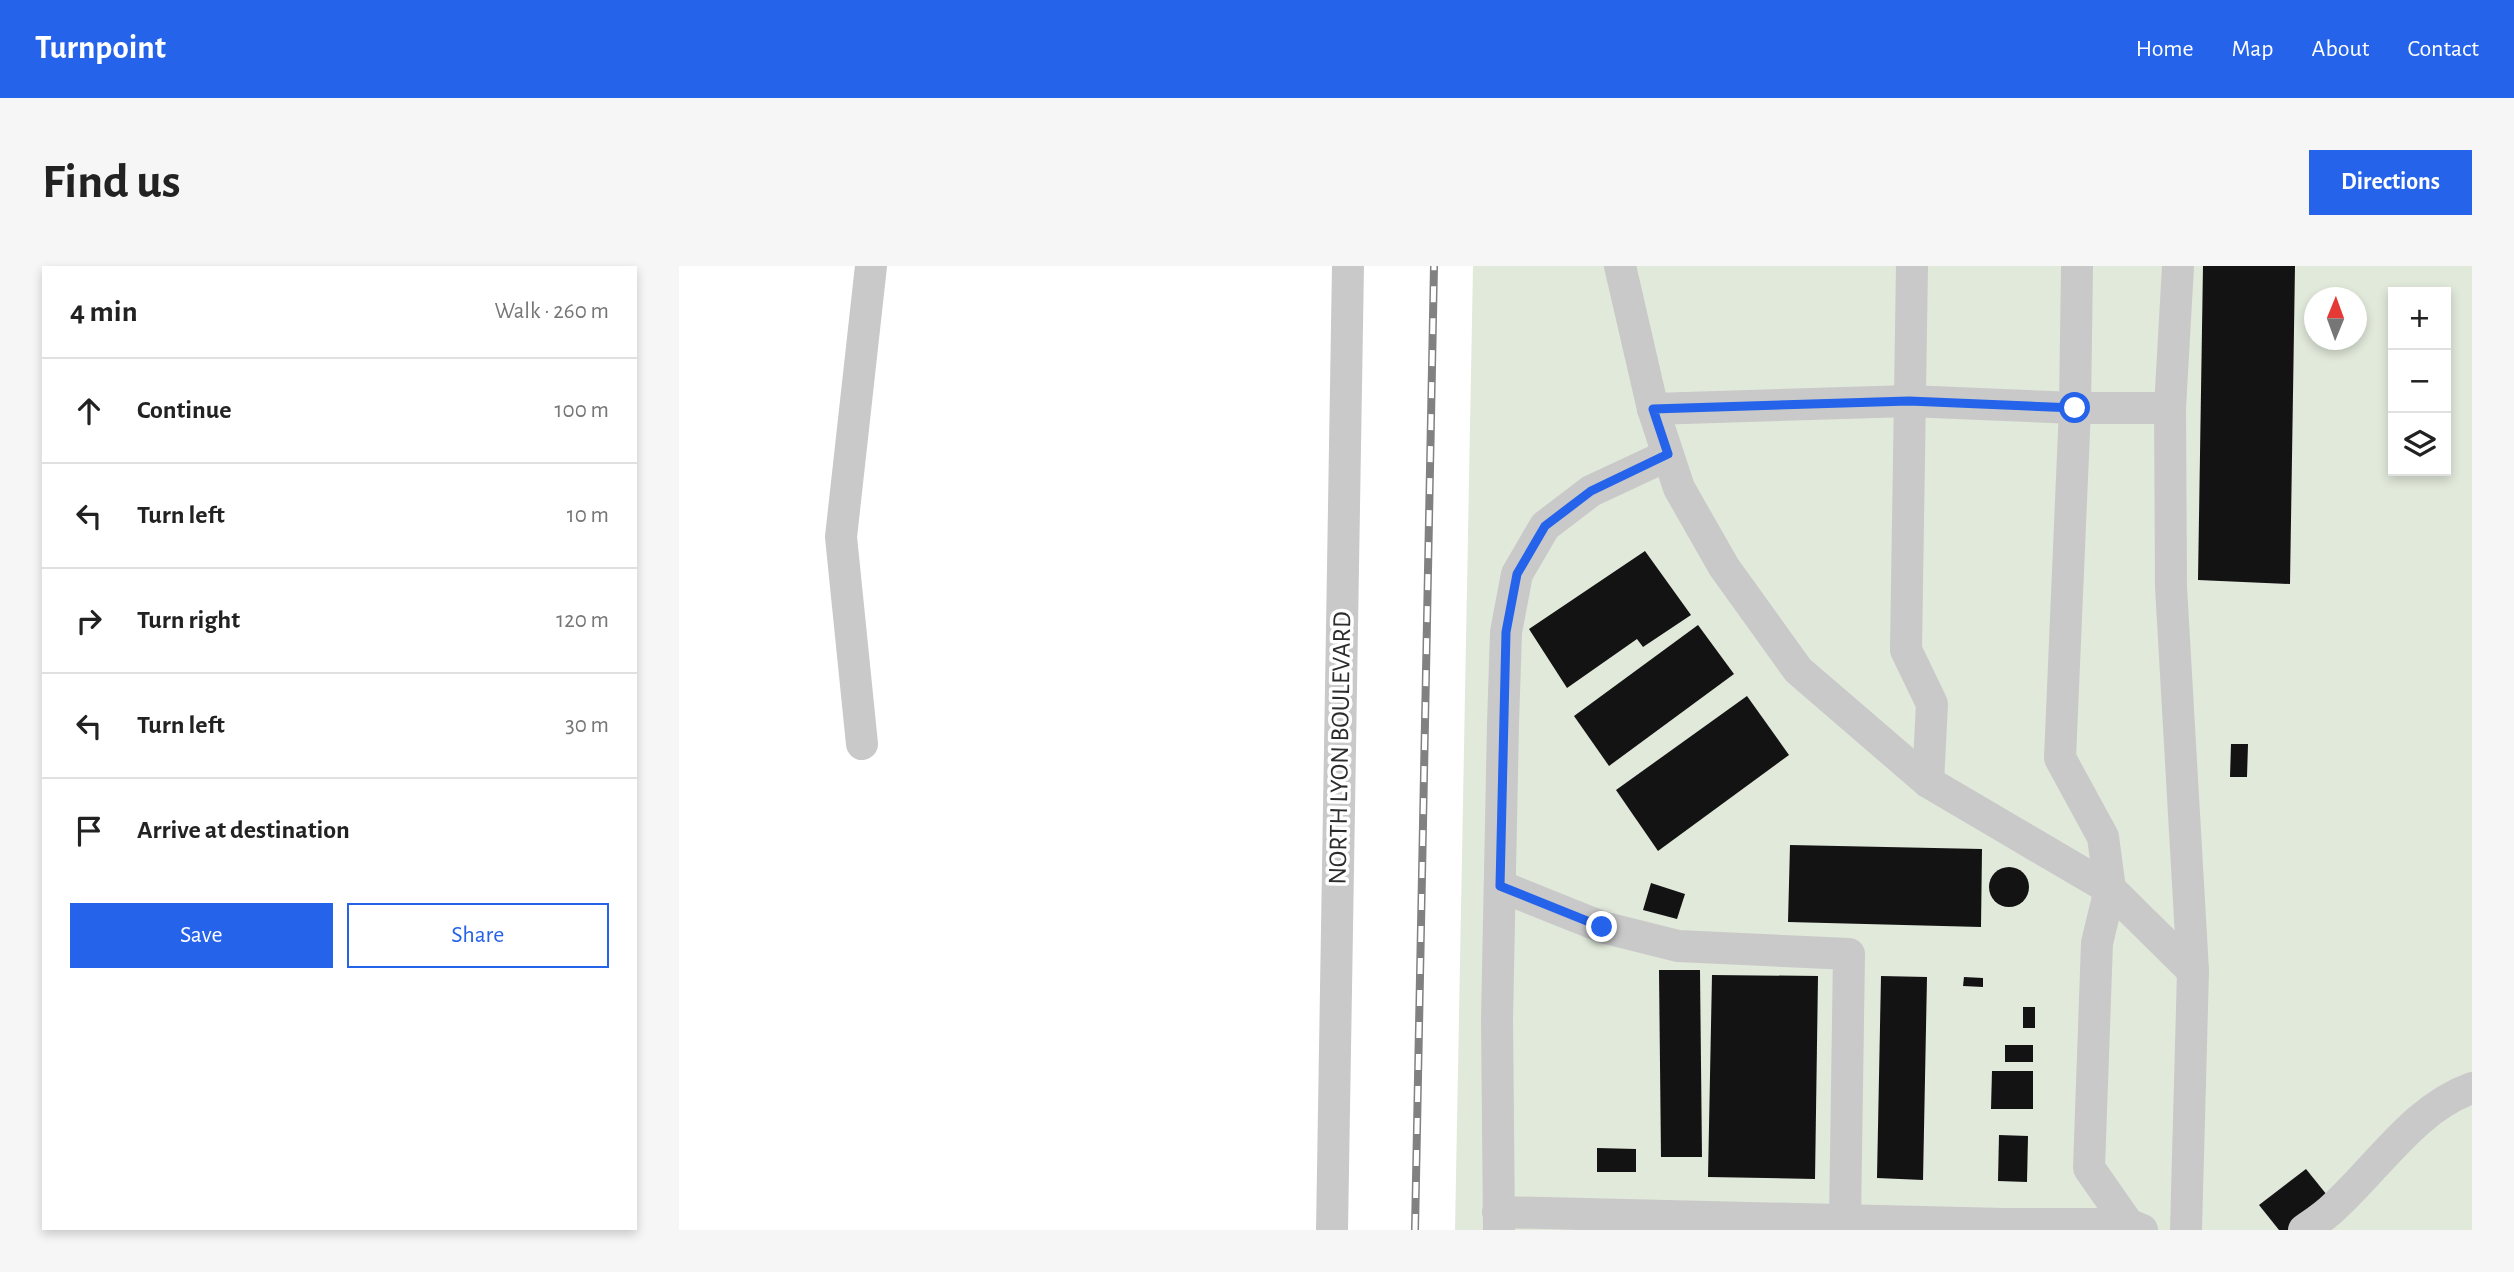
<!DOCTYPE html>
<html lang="en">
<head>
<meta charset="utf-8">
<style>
	:root { --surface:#fff; --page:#f6f6f6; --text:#222; --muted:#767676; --line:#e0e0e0; --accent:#2563eb }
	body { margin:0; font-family:"Alegreya Sans",sans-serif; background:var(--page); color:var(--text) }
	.controls { position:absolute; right:21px; top:21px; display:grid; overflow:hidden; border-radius:0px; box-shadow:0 4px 10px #0003 }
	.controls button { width:63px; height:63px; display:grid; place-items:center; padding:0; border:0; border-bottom:2px solid var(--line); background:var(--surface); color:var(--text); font:35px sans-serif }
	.compass { position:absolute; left:1625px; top:21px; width:63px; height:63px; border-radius:50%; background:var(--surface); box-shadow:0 4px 10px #0003; rotate:1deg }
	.stop { position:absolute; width:21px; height:21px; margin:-16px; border:5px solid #2563eb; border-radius:50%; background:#fff }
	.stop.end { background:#2563eb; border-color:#fff; box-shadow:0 2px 7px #0008 }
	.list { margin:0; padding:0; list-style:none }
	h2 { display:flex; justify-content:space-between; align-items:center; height:91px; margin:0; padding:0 28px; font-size:30px }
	h2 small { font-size:23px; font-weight:400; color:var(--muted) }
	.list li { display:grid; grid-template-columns:46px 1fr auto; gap:21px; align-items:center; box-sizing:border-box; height:105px; padding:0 28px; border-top:2px solid var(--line) }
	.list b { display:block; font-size:26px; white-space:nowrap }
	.list em { font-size:23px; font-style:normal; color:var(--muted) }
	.actions { display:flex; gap:14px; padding:21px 28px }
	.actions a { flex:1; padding:16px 0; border:2px solid var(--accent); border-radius:0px; text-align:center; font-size:24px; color:var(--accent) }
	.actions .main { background:var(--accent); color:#fff }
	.icon { flex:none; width:38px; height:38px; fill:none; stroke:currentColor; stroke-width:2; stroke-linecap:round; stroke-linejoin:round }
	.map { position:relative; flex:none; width:1793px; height:964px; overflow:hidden; border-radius:0px }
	header { display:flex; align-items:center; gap:42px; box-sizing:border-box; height:98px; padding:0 35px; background:var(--accent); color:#fff }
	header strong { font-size:33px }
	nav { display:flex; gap:38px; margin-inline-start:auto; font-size:24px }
	.intro { display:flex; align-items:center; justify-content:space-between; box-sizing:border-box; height:168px; padding:0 42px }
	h1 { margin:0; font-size:49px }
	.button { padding:18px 32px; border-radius:0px; background:var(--accent); color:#fff; font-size:24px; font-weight:700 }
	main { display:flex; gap:42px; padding:0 42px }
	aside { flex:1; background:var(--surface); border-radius:0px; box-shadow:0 4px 10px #0003 }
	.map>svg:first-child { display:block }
</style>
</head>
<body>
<header>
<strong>Turnpoint</strong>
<nav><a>Home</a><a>Map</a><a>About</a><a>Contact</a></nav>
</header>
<div class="intro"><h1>Find us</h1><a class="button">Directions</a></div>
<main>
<aside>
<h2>4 min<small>Walk · 260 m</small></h2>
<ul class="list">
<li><svg class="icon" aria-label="ahead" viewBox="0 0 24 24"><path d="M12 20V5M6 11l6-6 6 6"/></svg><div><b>Continue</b></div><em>100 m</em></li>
<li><svg class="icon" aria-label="left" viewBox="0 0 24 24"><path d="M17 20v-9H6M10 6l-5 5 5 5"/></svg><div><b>Turn left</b></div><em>10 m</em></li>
<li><svg class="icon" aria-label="right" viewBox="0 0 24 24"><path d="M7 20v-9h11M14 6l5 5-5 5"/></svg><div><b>Turn right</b></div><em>120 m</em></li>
<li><svg class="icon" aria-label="left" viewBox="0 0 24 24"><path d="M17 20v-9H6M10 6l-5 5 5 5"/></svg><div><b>Turn left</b></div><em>30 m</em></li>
<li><svg class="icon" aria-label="arrive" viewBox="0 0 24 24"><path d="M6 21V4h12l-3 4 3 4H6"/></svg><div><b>Arrive at destination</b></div></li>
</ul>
<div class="actions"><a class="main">Save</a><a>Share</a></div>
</aside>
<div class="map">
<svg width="1793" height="964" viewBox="0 0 1793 964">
	<rect width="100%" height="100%" fill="#fff"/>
	<!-- green -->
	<path fill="#e1e9db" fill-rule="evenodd" d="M794 0H1793V964H776ZM1714 26H1767V205H1714ZM1636 32H1678V74H1636Z"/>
	<!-- building -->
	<g fill="#131313">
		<polygon points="1524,0 1616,0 1611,318 1519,314"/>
		<polygon points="966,285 1012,349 964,381 958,373 888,422 850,363"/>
		<polygon points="1019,359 1055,408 930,500 895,450"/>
		<polygon points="1068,430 1110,489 979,585 937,524"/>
		<polygon points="1552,478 1569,478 1568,511 1551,511"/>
		<polygon points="1111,579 1303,583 1302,661 1109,656"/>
		<circle cx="1330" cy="621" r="20"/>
		<polygon points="972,617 1006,628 998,653 964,644"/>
		<polygon points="980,704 1021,704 1023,891 982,891"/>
		<polygon points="1033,709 1139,710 1136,913 1029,911"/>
		<polygon points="1202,710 1248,711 1244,914 1198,912"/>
		<polygon points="1285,711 1304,712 1304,721 1284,720"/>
		<rect x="1344" y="741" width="12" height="21"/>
		<rect x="1326" y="779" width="28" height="17"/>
		<polygon points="1313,805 1354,805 1354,843 1312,843"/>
		<polygon points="1320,869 1349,870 1348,916 1319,915"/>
		<polygon points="918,882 957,883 957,906 918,906"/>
		<polygon points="1627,903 1652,934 1615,964 1600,964 1580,939"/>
	</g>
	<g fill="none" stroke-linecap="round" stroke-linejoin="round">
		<!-- minor -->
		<g stroke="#c9c9c9" stroke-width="32">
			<polyline points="941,0 974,143 1000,222 1045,301 1119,404 1249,516 1431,623 1514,705"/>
			<polyline points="1233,0 1227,384 1253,438 1249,516"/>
			<polyline points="1398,0 1396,142 1381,492 1424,571 1431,623 1418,677 1410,902 1449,958 1463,964"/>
			<polyline points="1499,0 1491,142 1492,321 1514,705 1507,964"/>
			<polyline points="974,143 1230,135 1396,142 1491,142"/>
			<polyline points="183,478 162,271 192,0"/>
			<polyline points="821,620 923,661 999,680 1170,688 1166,954"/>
			<polyline points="819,946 1326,958 1449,958"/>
			<polyline points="653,964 669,0"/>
			<polyline points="820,964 818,753 824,458 827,366 838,308 866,260 912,225 989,189"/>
			<path d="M1625 964C1635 957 1646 950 1655 941 1699 901 1736 842 1793 822"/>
		</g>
		<defs>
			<polyline id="rail" points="736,964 755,0"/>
		</defs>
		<!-- rail casing -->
		<use href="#rail" stroke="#818181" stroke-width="8"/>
		<!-- rail -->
		<use href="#rail" stroke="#fff" stroke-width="5" stroke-dasharray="16" stroke-linecap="butt"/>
	</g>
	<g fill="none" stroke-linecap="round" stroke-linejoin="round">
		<!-- route -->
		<polyline stroke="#2563eb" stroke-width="9" points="923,661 821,620 827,366 838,308 866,260 912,225 989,188 974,143 1230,135 1396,142"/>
	</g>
	<g text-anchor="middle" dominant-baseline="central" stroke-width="7" stroke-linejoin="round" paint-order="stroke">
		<!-- street labels -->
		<g font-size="26" fill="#2c2c2c" stroke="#fff">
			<text transform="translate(661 482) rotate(-89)">NORTH LYON BOULEVARD</text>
		</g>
	</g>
</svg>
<div class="controls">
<button>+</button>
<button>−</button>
<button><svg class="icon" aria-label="layers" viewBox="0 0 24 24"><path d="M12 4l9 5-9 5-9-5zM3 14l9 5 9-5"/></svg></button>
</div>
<svg class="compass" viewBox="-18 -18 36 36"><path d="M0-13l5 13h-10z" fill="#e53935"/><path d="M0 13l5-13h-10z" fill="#767676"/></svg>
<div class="stop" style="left:1396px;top:142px"></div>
<div class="stop end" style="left:923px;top:661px"></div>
</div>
</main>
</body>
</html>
